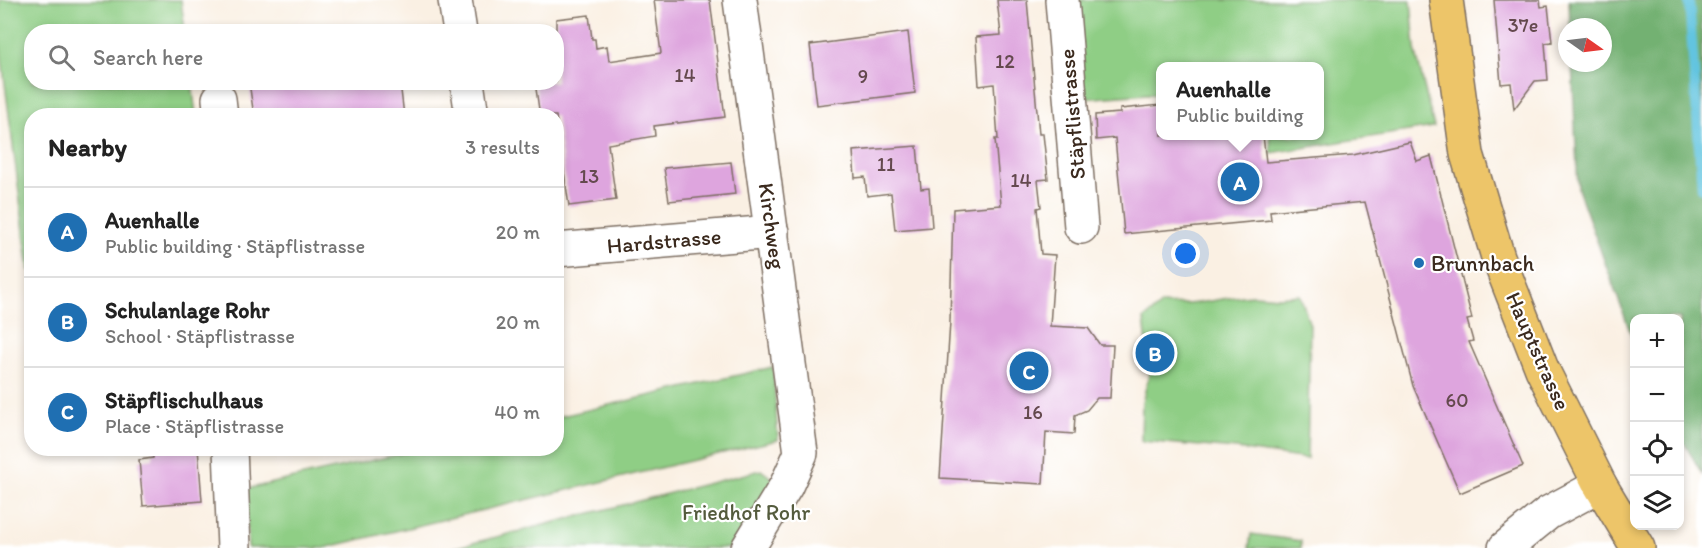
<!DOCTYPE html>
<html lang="en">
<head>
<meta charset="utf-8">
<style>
	:root { --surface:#fff; --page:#f2f2f2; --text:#222; --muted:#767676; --line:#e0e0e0; --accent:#1f6fb2 }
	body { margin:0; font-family:Itim,sans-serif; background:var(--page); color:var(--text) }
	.controls { position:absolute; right:18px; bottom:18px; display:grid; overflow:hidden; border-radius:12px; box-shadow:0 3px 9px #0003 }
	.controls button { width:54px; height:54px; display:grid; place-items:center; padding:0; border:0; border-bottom:2px solid var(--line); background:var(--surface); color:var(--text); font:30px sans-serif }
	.compass { position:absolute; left:1558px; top:18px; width:54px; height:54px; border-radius:50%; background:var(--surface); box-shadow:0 3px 9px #0003; rotate:104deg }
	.you { position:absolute; left:1186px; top:254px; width:21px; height:21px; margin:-15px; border:4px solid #fff; border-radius:50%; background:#1a73e8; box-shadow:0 0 0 9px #1a73e833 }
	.badge { display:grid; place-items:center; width:39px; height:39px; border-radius:50%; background:var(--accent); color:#fff; font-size:20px; font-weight:700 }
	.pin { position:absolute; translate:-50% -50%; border:3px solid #fff; box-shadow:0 2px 6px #0006 }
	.popup { position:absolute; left:1156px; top:62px; width:168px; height:78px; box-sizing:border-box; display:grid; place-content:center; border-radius:12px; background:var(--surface); filter:drop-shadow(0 2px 4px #0005); font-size:20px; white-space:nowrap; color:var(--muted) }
	.popup b { font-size:22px; color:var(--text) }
	.popup::after { content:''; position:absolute; left:50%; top:100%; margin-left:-12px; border:12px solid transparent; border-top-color:var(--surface) }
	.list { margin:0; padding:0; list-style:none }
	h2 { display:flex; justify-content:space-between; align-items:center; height:78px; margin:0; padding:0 24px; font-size:26px }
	h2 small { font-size:20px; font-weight:400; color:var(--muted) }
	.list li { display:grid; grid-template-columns:39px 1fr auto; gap:18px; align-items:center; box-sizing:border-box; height:90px; padding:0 24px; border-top:2px solid var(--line) }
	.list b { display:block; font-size:22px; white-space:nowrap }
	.list p { margin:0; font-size:20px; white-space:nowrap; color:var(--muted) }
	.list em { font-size:20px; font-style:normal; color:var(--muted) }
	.icon { flex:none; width:33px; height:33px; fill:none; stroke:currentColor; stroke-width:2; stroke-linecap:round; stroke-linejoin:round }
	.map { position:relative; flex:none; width:1702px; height:548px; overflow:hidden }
	.search { position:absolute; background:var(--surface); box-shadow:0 3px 9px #0003; left:24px; top:24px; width:540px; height:66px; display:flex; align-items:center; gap:15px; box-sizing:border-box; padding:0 21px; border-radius:24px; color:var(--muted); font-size:22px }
	.panel { position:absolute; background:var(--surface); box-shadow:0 3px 9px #0003; left:24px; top:108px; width:540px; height:348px; border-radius:24px }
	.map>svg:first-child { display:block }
</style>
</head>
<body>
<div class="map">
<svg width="1702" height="548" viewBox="0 0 1702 548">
	<rect width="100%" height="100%" fill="#fff"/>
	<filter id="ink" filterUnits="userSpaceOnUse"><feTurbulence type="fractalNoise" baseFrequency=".0167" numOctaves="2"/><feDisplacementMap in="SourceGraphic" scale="12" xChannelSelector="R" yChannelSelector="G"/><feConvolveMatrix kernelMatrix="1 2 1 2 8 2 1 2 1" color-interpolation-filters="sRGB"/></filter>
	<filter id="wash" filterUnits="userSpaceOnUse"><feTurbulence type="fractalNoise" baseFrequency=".008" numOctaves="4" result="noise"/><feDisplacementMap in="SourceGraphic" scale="24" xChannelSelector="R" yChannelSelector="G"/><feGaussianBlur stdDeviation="1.35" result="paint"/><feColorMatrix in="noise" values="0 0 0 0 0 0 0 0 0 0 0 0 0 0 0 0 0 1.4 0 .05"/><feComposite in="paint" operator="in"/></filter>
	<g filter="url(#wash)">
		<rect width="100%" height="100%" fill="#faf0e3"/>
		<!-- green -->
		<g fill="#8fce85" stroke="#657c52" stroke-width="1.5">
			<polygon points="0,0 181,0 185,31 32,32 32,82 192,83 196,115 32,116 32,270 29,270 0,45"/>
			<polygon points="1074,0 1411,0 1415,49 1434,127 1271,153 1270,136 1320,136 1320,66 1160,66 1160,93 1082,99"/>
			<path d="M1254 295 1279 297 1300 295 1310 325 1307 459 1237 449 1141 441 1142 403 1150 371 1144 319 1162 304C1193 307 1222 297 1254 295Z"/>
			<polygon points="773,367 778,440 324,548 248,548 246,489 422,449 556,448 557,417"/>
			<polygon points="761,470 797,497 767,548 453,548"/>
			<polygon points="1251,534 1301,541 1301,548 1249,548"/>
		</g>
		<!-- forest -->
		<polygon fill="#73b172" stroke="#576e48" stroke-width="1.5" points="1569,0 1702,0 1702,474 1680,436 1680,318 1634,318 1634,342 1578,189 1572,63 1603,63 1603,27 1570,27"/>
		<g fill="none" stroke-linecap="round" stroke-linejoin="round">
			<!-- stream -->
			<polyline stroke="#62c4e0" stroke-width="10" points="1689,0 1702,188"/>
		</g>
		<g id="blocks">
			<!-- building -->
			<g fill="#dea5de">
				<polygon points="654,0 710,0 725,117 654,126 655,136 608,144 616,200 569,206 556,116 540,116 535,82 556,82 556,19 589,15 592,39 595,39 596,48 607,46 609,61 661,53"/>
				<polygon points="997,0 1027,0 1039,134 1043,134 1048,179 1038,180 1041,207 1037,208 1041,254 1055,255 1050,326 1088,328 1100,345 1113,345 1110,398 1097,398 1087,410 1075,415 1074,434 1046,432 1043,484 940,478 950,322 953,209 1001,205 995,139 998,139 994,84 979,86 976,37 1001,35"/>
				<polygon points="1494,0 1540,0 1541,7 1548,6 1552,42 1545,43 1548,80 1535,81 1514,109 1511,83 1501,84"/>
				<polygon points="908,32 915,93 817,105 810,45"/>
				<polygon points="249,82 400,82 404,116 254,116"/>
				<polygon points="1161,105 1161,135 1263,135 1266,162 1353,155 1410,142 1417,161 1431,156 1472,319 1467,320 1473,341 1469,342 1523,466 1460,493 1413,386 1365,202 1270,211 1271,220 1124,234 1115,138 1096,140 1095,115 1120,113 1120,109"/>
				<polygon points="917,146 921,189 929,188 932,227 895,230 891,193 867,196 865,177 855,178 853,151"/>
				<polygon points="731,162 735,194 669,201 664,168"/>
				<polygon points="153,448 198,448 202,501 143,506 139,460 153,458"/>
			</g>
		</g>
	</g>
	<g filter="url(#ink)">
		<use href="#blocks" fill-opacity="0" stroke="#7e6f63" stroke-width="1.5"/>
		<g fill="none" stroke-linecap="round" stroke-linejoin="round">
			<defs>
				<g id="minor">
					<polyline points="455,0 460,32"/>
					<polyline points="740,0 801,453 786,486 748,548"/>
					<polyline points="1062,0 1081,227"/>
					<polyline points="467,82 472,116"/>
					<polyline points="219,99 221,116"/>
					<polyline points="556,250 772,232"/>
					<polyline points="230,448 234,548"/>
					<polyline points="1505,548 1548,513 1600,485"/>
				</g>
				<polyline id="major" points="1446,0 1467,154 1498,257 1542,369 1600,485 1638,548"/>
			</defs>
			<!-- minor casing -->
			<use href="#minor" stroke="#7e6f63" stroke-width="36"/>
			<!-- major casing -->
			<use href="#major" stroke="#7e6f63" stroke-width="36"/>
			<!-- minor -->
			<use href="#minor" stroke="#fff" stroke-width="33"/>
			<!-- major -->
			<use href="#major" stroke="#edc569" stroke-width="33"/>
		</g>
	</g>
	<!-- markers -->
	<circle fill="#1f6fb2" stroke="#fff" stroke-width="2" cx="1419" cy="263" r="6"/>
	<g text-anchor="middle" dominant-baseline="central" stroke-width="4.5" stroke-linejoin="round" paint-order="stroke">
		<!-- number labels -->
		<g font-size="20" fill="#64494e">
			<text x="1523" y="25">37e</text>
			<text x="1005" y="61">12</text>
			<text x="685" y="75">14</text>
			<text x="863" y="76">9</text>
			<text x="886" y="164">11</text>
			<text x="589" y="176">13</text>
			<text x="1021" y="180">14</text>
			<text x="1457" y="400">60</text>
			<text x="1033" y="412">16</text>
		</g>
		<!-- street labels -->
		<g font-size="22" fill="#3b2a1e" stroke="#fff">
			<text transform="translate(1072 114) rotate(-95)">Stäpflistrasse</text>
			<text transform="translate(772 226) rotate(82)">Kirchweg</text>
			<text transform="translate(664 241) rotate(-5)">Hardstrasse</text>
			<text transform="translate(1538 351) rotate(66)">Hauptstrasse</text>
		</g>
		<!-- poi labels -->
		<g font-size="22" fill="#3b2a1e" stroke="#fff" text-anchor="start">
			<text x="1431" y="263">Brunnbach</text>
		</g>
		<!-- park labels -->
		<g font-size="22" fill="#545b3d" stroke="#fff">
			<text x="746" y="512">Friedhof Rohr</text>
		</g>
	</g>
</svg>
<div class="controls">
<button>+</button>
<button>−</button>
<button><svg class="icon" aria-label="locate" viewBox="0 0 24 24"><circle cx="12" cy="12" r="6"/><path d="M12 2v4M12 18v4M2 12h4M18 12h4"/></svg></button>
<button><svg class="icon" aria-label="layers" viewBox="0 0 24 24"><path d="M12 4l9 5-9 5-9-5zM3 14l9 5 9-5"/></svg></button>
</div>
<svg class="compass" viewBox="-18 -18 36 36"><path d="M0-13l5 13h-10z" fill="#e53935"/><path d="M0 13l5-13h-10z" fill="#767676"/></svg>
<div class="you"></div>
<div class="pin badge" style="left:1240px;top:182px">A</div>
<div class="popup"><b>Auenhalle</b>Public building</div>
<div class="pin badge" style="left:1155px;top:353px">B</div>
<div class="pin badge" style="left:1029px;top:371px">C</div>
<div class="search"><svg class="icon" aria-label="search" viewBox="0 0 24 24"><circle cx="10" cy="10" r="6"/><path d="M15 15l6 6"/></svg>Search here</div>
<section class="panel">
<h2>Nearby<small>3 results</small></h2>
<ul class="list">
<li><span class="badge">A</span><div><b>Auenhalle</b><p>Public building · Stäpflistrasse</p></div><em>20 m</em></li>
<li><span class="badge">B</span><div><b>Schulanlage Rohr</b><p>School · Stäpflistrasse</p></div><em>20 m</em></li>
<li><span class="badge">C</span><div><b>Stäpflischulhaus</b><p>Place · Stäpflistrasse</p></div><em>40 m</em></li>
</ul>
</section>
</div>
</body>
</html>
